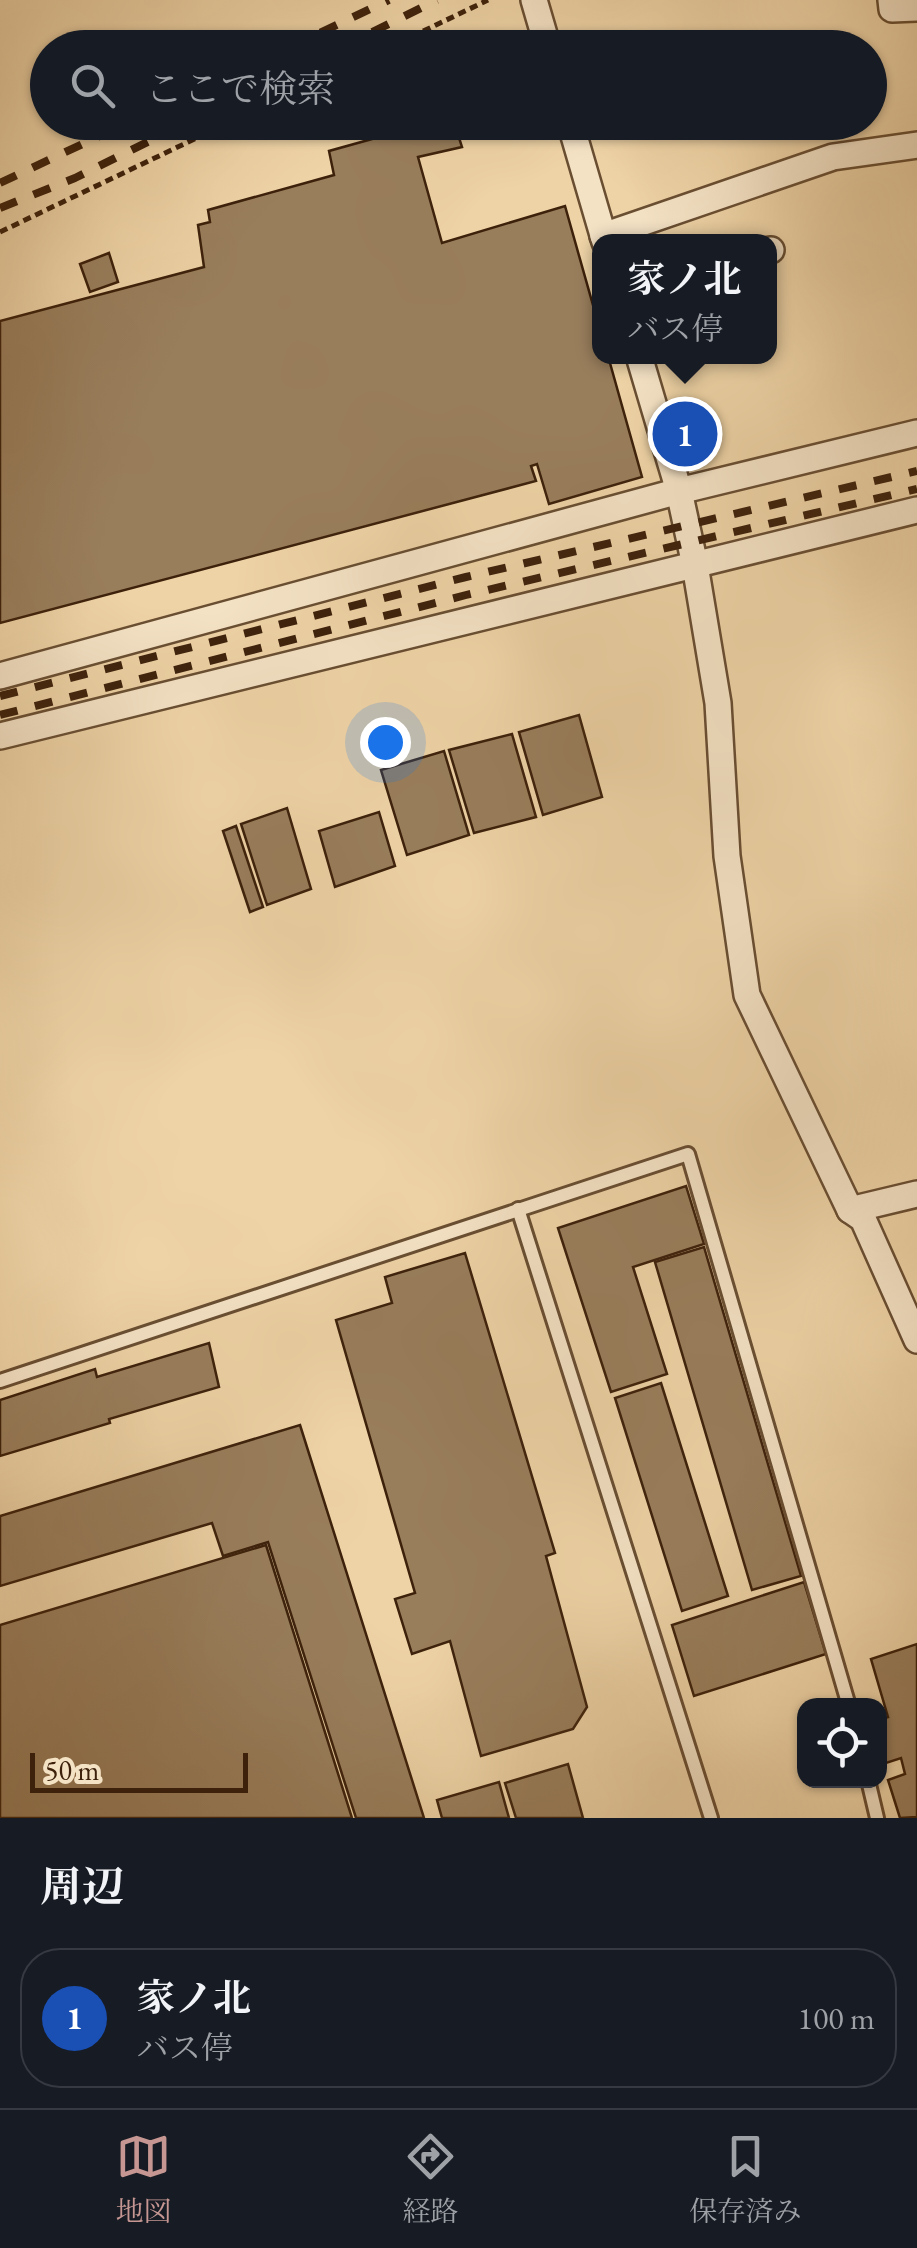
<!DOCTYPE html>
<html lang="ja">
<head>
<meta charset="utf-8">
<style>
	:root { --surface:#171b24; --page:#20242c; --text:#f1f3f6; --muted:#9ea1a6; --line:#363941; --accent:#c59692 }
	body { margin:0; font-family:"EB Garamond","Noto Serif JP",serif; background:var(--page); color:var(--text) }
	.controls { position:absolute; right:30px; bottom:30px; display:grid; overflow:hidden; border-radius:20px; box-shadow:0 2px 8px #0004 }
	.controls button { width:90px; height:90px; display:grid; place-items:center; padding:0; border:0; border-bottom:2px solid var(--line); background:var(--surface); color:var(--text); font:50px sans-serif }
	.scale { position:absolute; left:30px; bottom:25px; width:218px; box-sizing:border-box; padding-left:10px; border:5px solid #3d210b; border-top:0; font-size:28px; line-height:35px; white-space:nowrap; color:#3d210b; -webkit-text-stroke:8px #f4e2c5; paint-order:stroke }
	.you { position:absolute; left:385px; top:742px; width:35px; height:35px; margin:-25px; border:8px solid #fff; border-radius:50%; background:#1a73e8; box-shadow:0 0 0 15px #1a73e833 }
	.badge { display:grid; place-items:center; width:65px; height:65px; border-radius:50%; background:var(--accent); color:#fff; font-size:32px; font-weight:700 }
	.pin { position:absolute; translate:-50% -50%; border:5px solid #fff; box-shadow:0 2px 10px #0006 }
	.popup { position:absolute; left:592px; top:234px; width:185px; height:130px; box-sizing:border-box; display:grid; place-content:center; border-radius:20px; background:var(--surface); filter:drop-shadow(0 2px 8px #0005); font-size:32px; white-space:nowrap; color:var(--muted) }
	.popup b { font-size:38px; color:var(--text) }
	.popup::after { content:''; position:absolute; left:50%; top:100%; margin-left:-20px; border:20px solid transparent; border-top-color:var(--surface) }
	.list { margin:0; padding:0; list-style:none }
	h2 { display:flex; justify-content:space-between; align-items:center; height:130px; margin:0; padding:0 40px; font-size:42px }
	h2 small { font-size:32px; font-weight:400; color:var(--muted) }
	.list li { display:grid; grid-template-columns:65px 1fr auto; gap:30px; align-items:center; box-sizing:border-box; height:140px; margin:0 20px 20px; padding:0 20px; border:2px solid var(--line); border-radius:40px }
	.list b { display:block; font-size:38px; white-space:nowrap }
	.list p { margin:0; font-size:32px; white-space:nowrap; color:var(--muted) }
	.list em { font-size:32px; font-style:normal; color:var(--muted) }
	.icon { flex:none; width:55px; height:55px; fill:none; stroke:currentColor; stroke-width:2; stroke-linecap:round; stroke-linejoin:round }
	.map { position:relative; flex:none; width:917px; height:1818px; overflow:hidden }
	.search { position:absolute; background:var(--surface); box-shadow:0 2px 8px #0004; left:30px; right:30px; top:30px; height:110px; display:flex; align-items:center; gap:25px; box-sizing:border-box; padding:0 35px; border-radius:55px; color:var(--muted); font-size:38px }
	.sheet { height:290px; background:var(--surface) }
	nav { display:flex; justify-content:space-around; align-items:center; box-sizing:border-box; height:140px; border-top:2px solid var(--line); background:var(--surface); font-size:28px; color:var(--muted) }
	nav a { display:grid; justify-items:center; gap:5px }
	nav .on { color:var(--accent) }
	.map>svg:first-child { display:block }
</style>
</head>
<body>
<div class="map">
<svg width="917" height="1818" viewBox="0 0 917 1818">
	<rect width="100%" height="100%" fill="#eed3a6"/>
	<filter id="stains"><feTurbulence type="fractalNoise" baseFrequency=".002" numOctaves="4"/><feColorMatrix values="0 0 0 0 .2 0 0 0 0 .09 0 0 0 0 .02 0 0 0 .5 -.17"/></filter>
	<radialGradient id="worn" r=".72"><stop offset=".6" stop-color="#630" stop-opacity="0"/><stop offset="1" stop-color="#630" stop-opacity=".3"/></radialGradient>
	<!-- building -->
	<g fill="#997e5c" stroke="#3d210b" stroke-width="2.5">
		<polygon points="433,122 454,122 462,147 418,157 442,243 565,206 600,330 600,356 608,356 642,477 549,504 537,464 531,466 536,481 0,623 0,321 204,267 198,225 210,222 208,210 334,175 329,151"/>
		<polygon points="109,253 118,282 90,292 80,264"/>
		<polygon points="579,715 602,797 543,815 519,732"/>
		<polygon points="512,734 536,817 474,833 449,750"/>
		<polygon points="444,751 469,835 407,855 381,770"/>
		<polygon points="287,808 311,889 267,905 241,824"/>
		<polygon points="379,812 395,866 335,887 319,831"/>
		<polygon points="236,826 263,907 250,912 223,831"/>
		<polygon points="686,1186 704,1244 633,1267 667,1374 611,1392 558,1228"/>
		<polygon points="704,1247 801,1576 752,1590 655,1262"/>
		<polygon points="465,1253 555,1553 546,1556 587,1707 573,1729 481,1756 450,1641 412,1654 395,1599 415,1593 336,1320 392,1303 385,1277"/>
		<polygon points="209,1343 219,1387 109,1419 110,1423 0,1456 0,1400 95,1369 97,1377"/>
		<polygon points="661,1383 728,1596 682,1611 615,1398"/>
		<polygon points="300,1425 424,1818 356,1818 268,1542 223,1556 212,1523 0,1586 0,1516"/>
		<polygon points="266,1545 352,1818 0,1818 0,1625"/>
		<polygon points="804,1582 826,1654 694,1696 672,1625"/>
		<polygon points="917,1644 917,1817 900,1818 888,1780 905,1774 901,1758 883,1764 880,1751 880,1719 888,1717 871,1659"/>
		<polygon points="568,1764 583,1818 516,1818 505,1783"/>
		<polygon points="499,1782 509,1818 442,1818 437,1800"/>
	</g>
	<g fill="none" stroke-linecap="round" stroke-linejoin="round">
		<defs>
			<g id="lane">
				<polyline points="518,1209 711,1818"/>
				<polyline points="0,1381 688,1154 849,1706"/>
				<polyline points="868,1780 877,1818"/>
			</g>
			<g id="street">
				<polyline points="534,0 548,48"/>
				<polyline points="891,0 892,9 917,8"/>
				<polyline points="570,122 605,242"/>
				<polyline points="603,236 833,157 917,145"/>
				<polyline points="770,250 771,250"/>
				<polyline points="639,356 679,491 695,565 718,703 727,856 747,995 850,1210 863,1219 917,1340"/>
				<polyline points="0,676 679,491 917,433"/>
				<polyline points="0,736 917,510"/>
				<polyline points="850,1210 917,1194"/>
			</g>
		</defs>
		<!-- lane casing -->
		<use href="#lane" stroke="#694e32" stroke-width="18"/>
		<!-- street casing -->
		<use href="#street" stroke="#694e32" stroke-width="30"/>
		<!-- path -->
		<g stroke="#3d210b" stroke-width="5" stroke-dasharray="8 5" stroke-linecap="butt">
			<polyline points="388,48 488,0"/>
			<polyline points="0,232 230,122"/>
		</g>
		<!-- lane -->
		<use href="#lane" stroke="#f4e2c5" stroke-width="12"/>
		<!-- street -->
		<use href="#street" stroke="#f4e2c5" stroke-width="25"/>
		<!-- rail -->
		<g stroke="#3d210b" stroke-width="8" stroke-dasharray="18 18" stroke-linecap="butt">
			<polyline points="288,48 389,0"/>
			<polyline points="340,48 437,0"/>
			<polyline points="0,183 129,122"/>
			<polyline points="0,208 75,178 188,122"/>
			<polyline points="0,696 466,577 917,471"/>
			<polyline points="0,715 466,595 917,489"/>
		</g>
	</g>
	<rect width="100%" height="100%" filter="url(#stains)"/>
	<rect width="100%" height="100%" fill="url(#worn)"/>
</svg>
<div class="controls">
<button><svg class="icon" aria-label="locate" viewBox="0 0 24 24"><circle cx="12" cy="12" r="6"/><path d="M12 2v4M12 18v4M2 12h4M18 12h4"/></svg></button>
</div>
<div class="scale">50 m</div>
<div class="you"></div>
<div class="pin badge" style="left:685px;top:434px;background:#1a4fb4">1</div>
<div class="popup"><b>家ノ北</b>バス停</div>
<div class="search"><svg class="icon" aria-label="search" viewBox="0 0 24 24"><circle cx="10" cy="10" r="6"/><path d="M15 15l6 6"/></svg>ここで検索</div>
</div>
<section class="sheet">
<h2>周辺<small></small></h2>
<ul class="list">
<li><span class="badge" style="background:#1a4fb4">1</span><div><b>家ノ北</b><p>バス停</p></div><em>100 m</em></li>
</ul>
</section>
<nav>
<a class="on"><svg class="icon" aria-label="map" viewBox="0 0 24 24"><path d="M3 6l6-2 6 2 6-2v14l-6 2-6-2-6 2zM9 4v14M15 6v14"/></svg>地図</a>
<a><svg class="icon" aria-label="directions" viewBox="0 0 24 24"><path d="M12 3l9 9-9 9-9-9zM9 14v-3h6M13 9l2 2-2 2"/></svg>経路</a>
<a><svg class="icon" aria-label="saved" viewBox="0 0 24 24"><path d="M7 4h10v16l-5-4-5 4z"/></svg>保存済み</a>
</nav>
</body>
</html>
